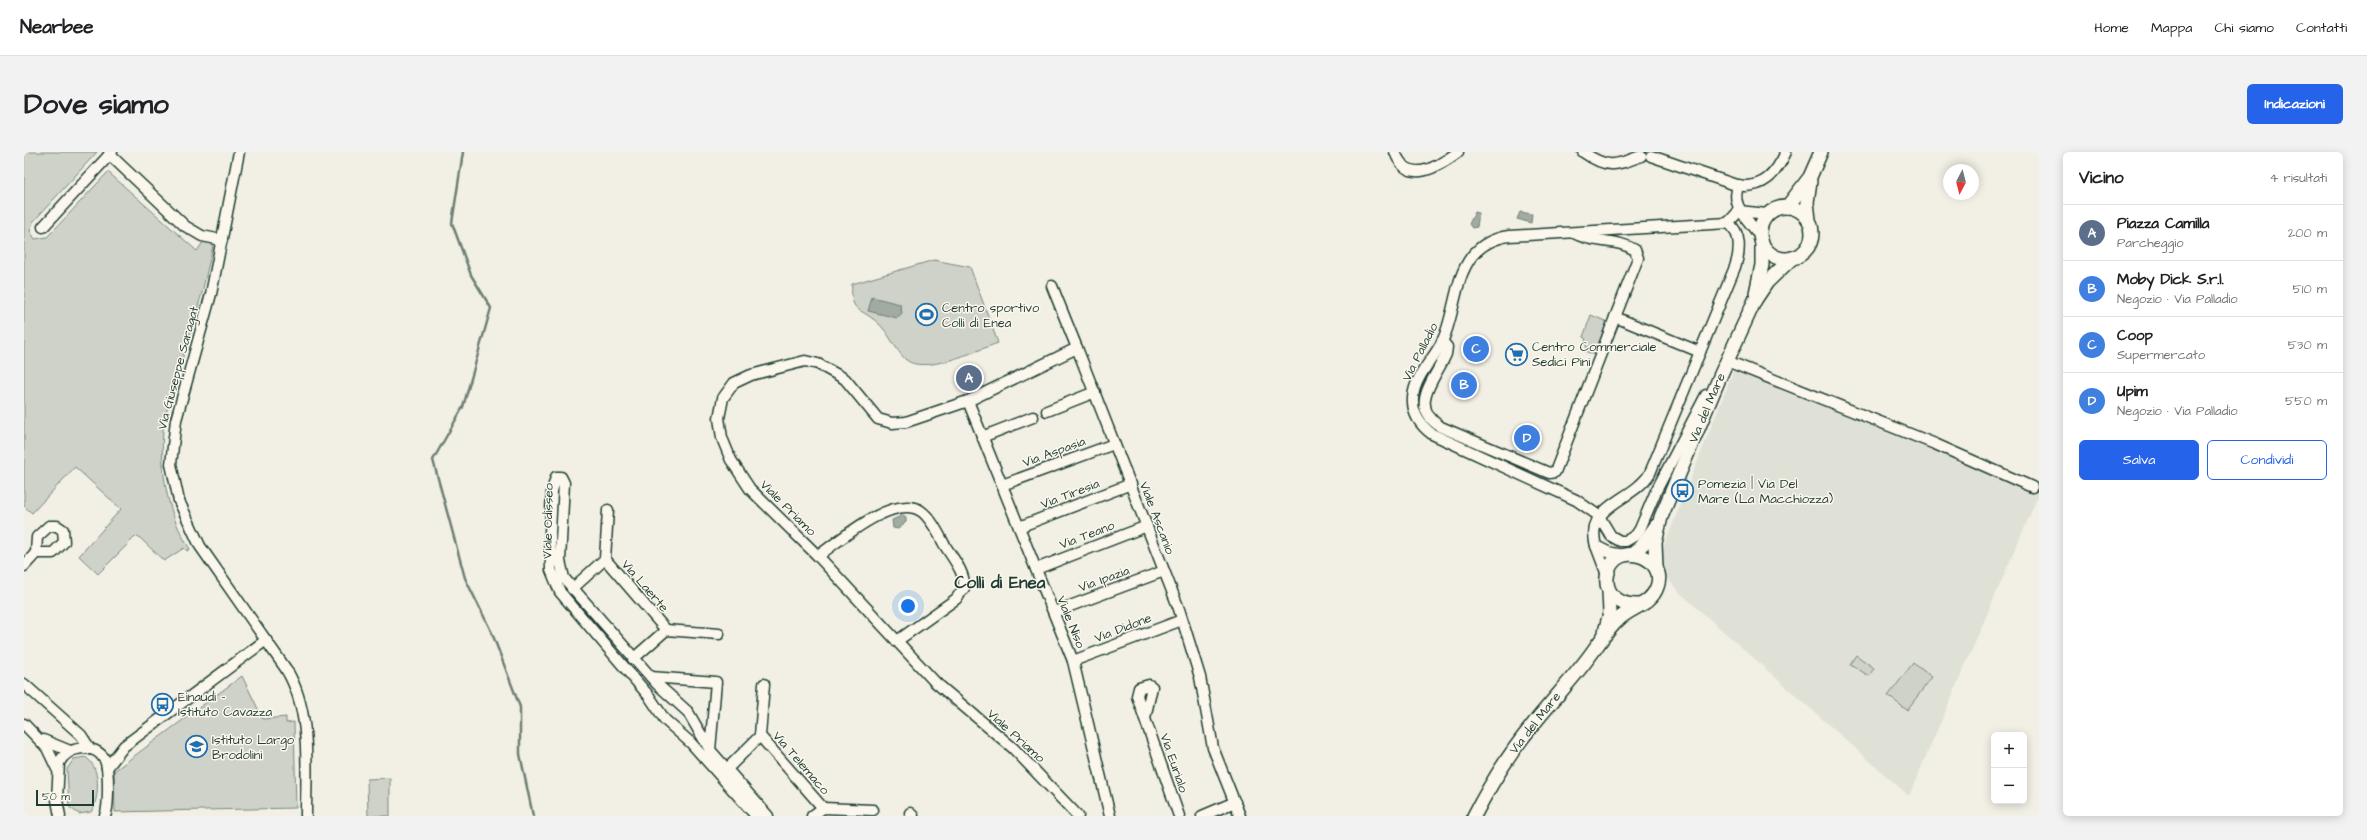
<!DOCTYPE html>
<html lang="it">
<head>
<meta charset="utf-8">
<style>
	:root { --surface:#fff; --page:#f2f2f2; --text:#202124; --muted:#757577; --line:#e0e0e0; --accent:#2563eb }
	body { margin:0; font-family:"Architects Daughter",sans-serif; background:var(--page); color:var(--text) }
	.controls { position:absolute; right:12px; bottom:12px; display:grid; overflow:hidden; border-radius:6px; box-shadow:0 2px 10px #0003 }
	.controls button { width:36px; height:36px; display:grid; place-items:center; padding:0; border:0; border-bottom:1px solid var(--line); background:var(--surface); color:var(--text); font:20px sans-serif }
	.compass { position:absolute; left:1919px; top:12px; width:36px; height:36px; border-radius:50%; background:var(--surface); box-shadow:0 2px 10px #0003; rotate:187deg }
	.scale { position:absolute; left:12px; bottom:10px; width:58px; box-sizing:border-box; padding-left:4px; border:2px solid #1f3d34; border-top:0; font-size:11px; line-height:14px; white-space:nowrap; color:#1f3d34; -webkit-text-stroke:3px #fbf7ec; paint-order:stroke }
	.you { position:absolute; left:884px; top:454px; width:14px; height:14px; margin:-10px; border:3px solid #fff; border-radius:50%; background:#1a73e8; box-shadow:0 0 0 6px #1a73e833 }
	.badge { display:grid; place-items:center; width:26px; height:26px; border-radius:50%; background:var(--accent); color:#fff; font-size:13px; font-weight:700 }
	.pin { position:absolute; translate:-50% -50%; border:2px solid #fff; box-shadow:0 1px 4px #0006 }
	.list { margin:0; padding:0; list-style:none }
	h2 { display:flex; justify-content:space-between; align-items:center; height:52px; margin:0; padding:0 16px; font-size:17px }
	h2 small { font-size:13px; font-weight:400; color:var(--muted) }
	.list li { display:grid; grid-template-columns:26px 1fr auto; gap:12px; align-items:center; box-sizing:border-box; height:56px; padding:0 16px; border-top:1px solid var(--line) }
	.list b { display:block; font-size:15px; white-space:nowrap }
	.list p { margin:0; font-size:13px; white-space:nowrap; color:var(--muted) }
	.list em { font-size:13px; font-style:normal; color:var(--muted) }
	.actions { display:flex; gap:8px; padding:12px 16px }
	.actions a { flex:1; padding:9px 0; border:1px solid var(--accent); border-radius:6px; text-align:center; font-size:14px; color:var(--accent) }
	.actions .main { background:var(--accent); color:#fff }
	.map { position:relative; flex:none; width:2015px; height:664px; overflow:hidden; border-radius:6px }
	header { display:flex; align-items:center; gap:24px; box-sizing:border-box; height:56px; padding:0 20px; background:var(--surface); border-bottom:1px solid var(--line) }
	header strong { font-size:19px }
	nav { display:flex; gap:22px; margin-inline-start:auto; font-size:14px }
	.intro { display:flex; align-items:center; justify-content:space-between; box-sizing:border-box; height:96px; padding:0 24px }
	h1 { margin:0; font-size:28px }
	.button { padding:10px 18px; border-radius:6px; background:var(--accent); color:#fff; font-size:14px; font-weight:700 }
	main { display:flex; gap:24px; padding:0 24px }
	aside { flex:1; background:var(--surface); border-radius:6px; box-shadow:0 2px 10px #0003 }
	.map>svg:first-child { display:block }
</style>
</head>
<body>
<header>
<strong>Nearbee</strong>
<nav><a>Home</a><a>Mappa</a><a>Chi siamo</a><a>Contatti</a></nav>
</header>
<div class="intro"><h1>Dove siamo</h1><a class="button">Indicazioni</a></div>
<main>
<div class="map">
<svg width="2015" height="664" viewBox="0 0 2015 664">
	<rect width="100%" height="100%" fill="#f2f0e5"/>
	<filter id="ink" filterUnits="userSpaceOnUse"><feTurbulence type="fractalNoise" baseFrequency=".025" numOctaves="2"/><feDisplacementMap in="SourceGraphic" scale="8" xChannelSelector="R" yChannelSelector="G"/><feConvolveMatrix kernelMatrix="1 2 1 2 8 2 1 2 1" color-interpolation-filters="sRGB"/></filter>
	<g filter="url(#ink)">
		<!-- built -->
		<polygon fill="#e0e1d6" points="1715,205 2015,337 2015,342 1885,644 1655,440 1643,426 1637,401"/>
		<!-- green -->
		<g fill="#cfd2c8" stroke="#77887e">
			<path d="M0 0H73L9 70 6 79 11 87 23 85 29 79 84 20 173 99 181 87 190 89 178 141 140 268C135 313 141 359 166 397L163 399 160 396 140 409 114 384 111 385 74 422 55 404 97 357 51 315 8 361 0 354Z"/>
			<path d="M910 108 946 115 974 191C953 198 899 224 881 207 871 197 865 181 854 171 835 154 826 162 828 132Z"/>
			<polygon points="1567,163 1586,171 1574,201 1570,203 1561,199 1563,194 1560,192 1562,187 1559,185"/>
			<polygon points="1832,503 1850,516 1845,524 1826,512"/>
			<polygon points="1889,511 1908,525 1883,558 1864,544"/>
			<polygon points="218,524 239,567 262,565 262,571 270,570 272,656 91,660 90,619"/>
			<path d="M61 605C77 614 76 646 67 660L55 662 45 655 43 617 50 607Z"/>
			<polygon points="366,626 366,664 344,664 343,627"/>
		</g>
		<!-- water -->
		<g fill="#a2aba1" stroke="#6e7f75">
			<polygon points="1451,60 1455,61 1453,75 1448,76 1445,72"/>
			<polygon points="1496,60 1508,62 1507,71 1493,67"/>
			<polygon points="848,145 876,152 878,161 873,166 844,159"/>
			<polygon points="879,363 882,365 882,370 874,377 869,376 868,368"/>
		</g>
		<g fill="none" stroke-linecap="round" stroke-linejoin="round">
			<!-- stream -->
			<polyline stroke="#6e7f75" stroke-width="2.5" points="439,0 428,71 447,123 467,156 439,255 409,308 441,426 468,481 496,555 496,602 509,664"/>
			<defs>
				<g id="minor">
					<path d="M215 0 187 142 152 268 147 312 155 349 176 394 262 517C288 559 282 616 282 664"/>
					<path d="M1371 0C1384 35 1415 14 1434 0"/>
					<path d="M1559 0C1583 17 1591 14 1617 4"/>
					<polyline points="85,2 161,74 178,84 198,88"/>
					<path d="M1627 4 1712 33C1739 38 1752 22 1762 0"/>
					<path d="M1715 33C1704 54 1727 69 1736 85"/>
					<polyline points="1715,59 1743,62"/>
					<polyline points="19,75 88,0"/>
					<polyline points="1028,134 1053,196"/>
					<polyline points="1591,165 1676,200"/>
					<path d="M1418 189 1423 195 1422 202C1411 228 1383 254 1417 275L1525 321 1531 320 1614 106 1611 98C1592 86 1570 92 1550 81"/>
					<polyline points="1703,209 1911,292 2008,335"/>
					<path d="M1682 243 1632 339 1616 377 1612 383 1602 389H1596L1587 384 1575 364 1552 348 1408 282C1396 273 1388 261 1389 246 1390 225 1409 208 1418 190 1431 163 1430 127 1448 104 1458 92 1470 86 1485 84L1704 71 1715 59"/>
					<polyline points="944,249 1049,509 1086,664"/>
					<polyline points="1023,259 1071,240"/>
					<polyline points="958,285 1009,265"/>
					<polyline points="978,333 1090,292"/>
					<polygon points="25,374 33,374 39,378 40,390 29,401 12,401 13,385"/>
					<polyline points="995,375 1107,332"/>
					<path d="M1572 394C1560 352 1609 350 1626 321L1711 115C1716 101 1718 80 1704 71"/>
					<path d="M794 404C815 389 870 341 897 359 907 366 914 381 920 392 927 404 942 421 940 436L932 447 873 489"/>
					<polyline points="581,407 642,478"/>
					<polyline points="0,414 12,401"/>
					<polyline points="1012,417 1123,374"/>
					<polyline points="1583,423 1572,394 1584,400 1599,403"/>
					<polyline points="548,437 581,407 584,358"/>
					<polyline points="1030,460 1140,419"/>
					<polyline points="609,507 642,478 695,482"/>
					<polyline points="1049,509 1158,468"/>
					<polyline points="627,525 692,530 686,598"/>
					<polyline points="0,532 57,583 66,597"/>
					<polyline points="740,532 736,584 799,656"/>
					<polyline points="1121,566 1128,535 1125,533 1115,536 1113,544 1155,664"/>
					<polyline points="0,572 23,596 33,617"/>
					<polyline points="19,588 46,599"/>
					<polyline points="83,616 100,594 242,488"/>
					<polyline points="703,617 736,584"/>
					<polyline points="886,661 889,664"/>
					<path d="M36 664 33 648 35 611C43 594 71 590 81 608 85 617 85 655 81 664"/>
					<polyline points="732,664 667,591 641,568 625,544 536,440 527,418 526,381 528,339 532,325 537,325 540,331 536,409 540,426 633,532 664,560 686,598 744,664"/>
					<polyline points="788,664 799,656 849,658"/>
					<polyline points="1054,664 989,596 911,530 794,404 726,337 707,308 698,286 695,266 699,246 710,231 727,223 781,209 794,212 821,227 854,267 868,271 882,270 944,249 1053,196 1155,457 1176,525 1189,596 1216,664"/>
					<polyline points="1178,664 1211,650"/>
				</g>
				<g id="major">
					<circle cx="1762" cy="81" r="26"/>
					<polyline points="1763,55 1786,25 1797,0"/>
					<polyline points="1785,68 1783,50 1786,29"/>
					<polyline points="1732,141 1738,113 1738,92"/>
					<polyline points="1609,402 1620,391 1632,374"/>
					<polyline points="1632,416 1631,391 1637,365 1697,222 1731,148 1743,130 1768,106"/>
					<polyline points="1581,480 1586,461 1585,439"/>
					<path d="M1450 664C1466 633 1485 602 1507 575 1528 548 1553 523 1572 495 1579 485 1586 475 1595 467 1607 455 1627 453 1633 435 1644 406 1596 388 1585 417 1577 439 1593 454 1614 453"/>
				</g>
			</defs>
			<!-- minor casing -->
			<use href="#minor" stroke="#1f3d34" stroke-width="13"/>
			<!-- major casing -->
			<use href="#major" stroke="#1f3d34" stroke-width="16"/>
			<!-- minor -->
			<use href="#minor" stroke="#fbf7ec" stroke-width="10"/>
			<!-- major -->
			<use href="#major" stroke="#fbf7ec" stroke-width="13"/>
		</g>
	</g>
	<!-- icons -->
	<defs>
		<symbol id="stadium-ring" viewBox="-11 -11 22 22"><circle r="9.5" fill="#fbf7ec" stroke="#1f6fb2" stroke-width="1.5"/><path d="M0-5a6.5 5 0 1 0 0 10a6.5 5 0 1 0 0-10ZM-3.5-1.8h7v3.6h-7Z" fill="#1f6fb2"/></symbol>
		<symbol id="supermarket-ring" viewBox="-11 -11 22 22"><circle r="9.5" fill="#fbf7ec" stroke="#1f6fb2" stroke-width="1.5"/><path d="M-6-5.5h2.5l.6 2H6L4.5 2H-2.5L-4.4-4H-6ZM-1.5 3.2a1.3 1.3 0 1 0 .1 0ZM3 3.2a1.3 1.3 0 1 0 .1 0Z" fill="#1f6fb2"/></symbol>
		<symbol id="bus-ring" viewBox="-11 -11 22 22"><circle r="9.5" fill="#fbf7ec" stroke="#1f6fb2" stroke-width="1.5"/><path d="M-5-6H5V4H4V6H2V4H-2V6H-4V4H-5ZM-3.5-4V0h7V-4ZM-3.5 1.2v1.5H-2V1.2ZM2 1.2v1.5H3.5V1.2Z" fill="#1f6fb2"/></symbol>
		<symbol id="school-ring" viewBox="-11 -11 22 22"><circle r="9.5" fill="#fbf7ec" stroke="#1f6fb2" stroke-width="1.5"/><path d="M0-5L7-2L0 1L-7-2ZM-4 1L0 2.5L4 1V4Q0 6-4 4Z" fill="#1f6fb2"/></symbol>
	</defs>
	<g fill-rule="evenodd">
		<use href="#stadium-ring" x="890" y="150" width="25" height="25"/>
		<use href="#supermarket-ring" x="1480" y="190" width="25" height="25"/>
		<use href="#bus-ring" x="1646" y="326" width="25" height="25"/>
		<use href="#bus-ring" x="126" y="540" width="25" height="25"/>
		<use href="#school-ring" x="160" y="582" width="25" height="25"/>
	</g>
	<g text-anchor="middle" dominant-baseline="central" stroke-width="3" stroke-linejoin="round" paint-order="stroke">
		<!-- poi labels -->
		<g font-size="13" fill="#1f3d34" stroke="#fbf7ec" text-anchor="start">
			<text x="918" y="156">Centro sportivo<tspan x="918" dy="15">Colli di Enea</tspan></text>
			<text x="1508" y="195">Centro Commerciale<tspan x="1508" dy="15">Sedici Pini</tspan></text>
			<text x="1674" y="332">Pomezia | Via Del<tspan x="1674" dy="15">Mare (La Macchiozza)</tspan></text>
			<text x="154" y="545">Einaudi -<tspan x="154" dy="15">Istituto Cavazza</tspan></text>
			<text x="188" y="588">Istituto Largo<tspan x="188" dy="15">Brodolini</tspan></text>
		</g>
		<!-- street labels -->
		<g font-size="13" fill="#1f3d34" stroke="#fbf7ec">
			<text transform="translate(1396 200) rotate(-63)">Via Palladio</text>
			<text transform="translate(154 216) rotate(-75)">Via Giuseppe Saragat</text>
			<text transform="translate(1683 256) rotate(-67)">Via del Mare</text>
			<text transform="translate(1030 300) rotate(-20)">Via Aspasia</text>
			<text transform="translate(1046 342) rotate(-21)">Via Tiresia</text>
			<text transform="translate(764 356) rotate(45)">Viale Priamo</text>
			<text transform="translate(1133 366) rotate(69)">Viale Ascanio</text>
			<text transform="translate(524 369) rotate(-89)">Viale Odisseo</text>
			<text transform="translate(1063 383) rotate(-21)">Via Teano</text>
			<text transform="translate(1080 427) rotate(-20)">Via Ipazia</text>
			<text transform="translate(621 434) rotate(49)">Via Laerte</text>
			<text transform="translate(1047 470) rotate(68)">Viale Niso</text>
			<text transform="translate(1099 476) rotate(-21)">Via Didone</text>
			<text transform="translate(1511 571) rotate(-52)">Via del Mare</text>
			<text transform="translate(992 584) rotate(42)">Viale Priamo</text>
			<text transform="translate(777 611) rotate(49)">Via Telemaco</text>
			<text transform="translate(1150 611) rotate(71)">Via Eurialo</text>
		</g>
		<!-- district labels -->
		<g font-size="17" font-weight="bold" fill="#1f3d34" stroke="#fbf7ec">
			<text x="976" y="431">Colli di Enea</text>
		</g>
	</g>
</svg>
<div class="controls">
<button>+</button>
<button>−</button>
</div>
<svg class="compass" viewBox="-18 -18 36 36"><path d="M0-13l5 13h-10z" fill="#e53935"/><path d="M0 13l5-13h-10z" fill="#757577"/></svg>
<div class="scale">50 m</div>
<div class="you"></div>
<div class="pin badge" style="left:945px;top:226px;background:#5c6f8a">A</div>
<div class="pin badge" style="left:1440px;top:233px;background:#3f7fe0">B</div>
<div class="pin badge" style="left:1452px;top:197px;background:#3f7fe0">C</div>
<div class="pin badge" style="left:1503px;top:286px;background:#3f7fe0">D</div>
</div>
<aside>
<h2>Vicino<small>4 risultati</small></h2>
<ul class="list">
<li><span class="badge" style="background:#5c6f8a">A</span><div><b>Piazza Camilla</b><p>Parcheggio</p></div><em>200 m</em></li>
<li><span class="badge" style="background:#3f7fe0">B</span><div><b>Moby Dick S.r.l.</b><p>Negozio · Via Palladio</p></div><em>510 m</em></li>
<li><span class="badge" style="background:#3f7fe0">C</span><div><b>Coop</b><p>Supermercato</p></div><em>530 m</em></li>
<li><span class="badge" style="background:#3f7fe0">D</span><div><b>Upim</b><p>Negozio · Via Palladio</p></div><em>550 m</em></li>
</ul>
<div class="actions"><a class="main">Salva</a><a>Condividi</a></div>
</aside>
</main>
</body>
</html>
